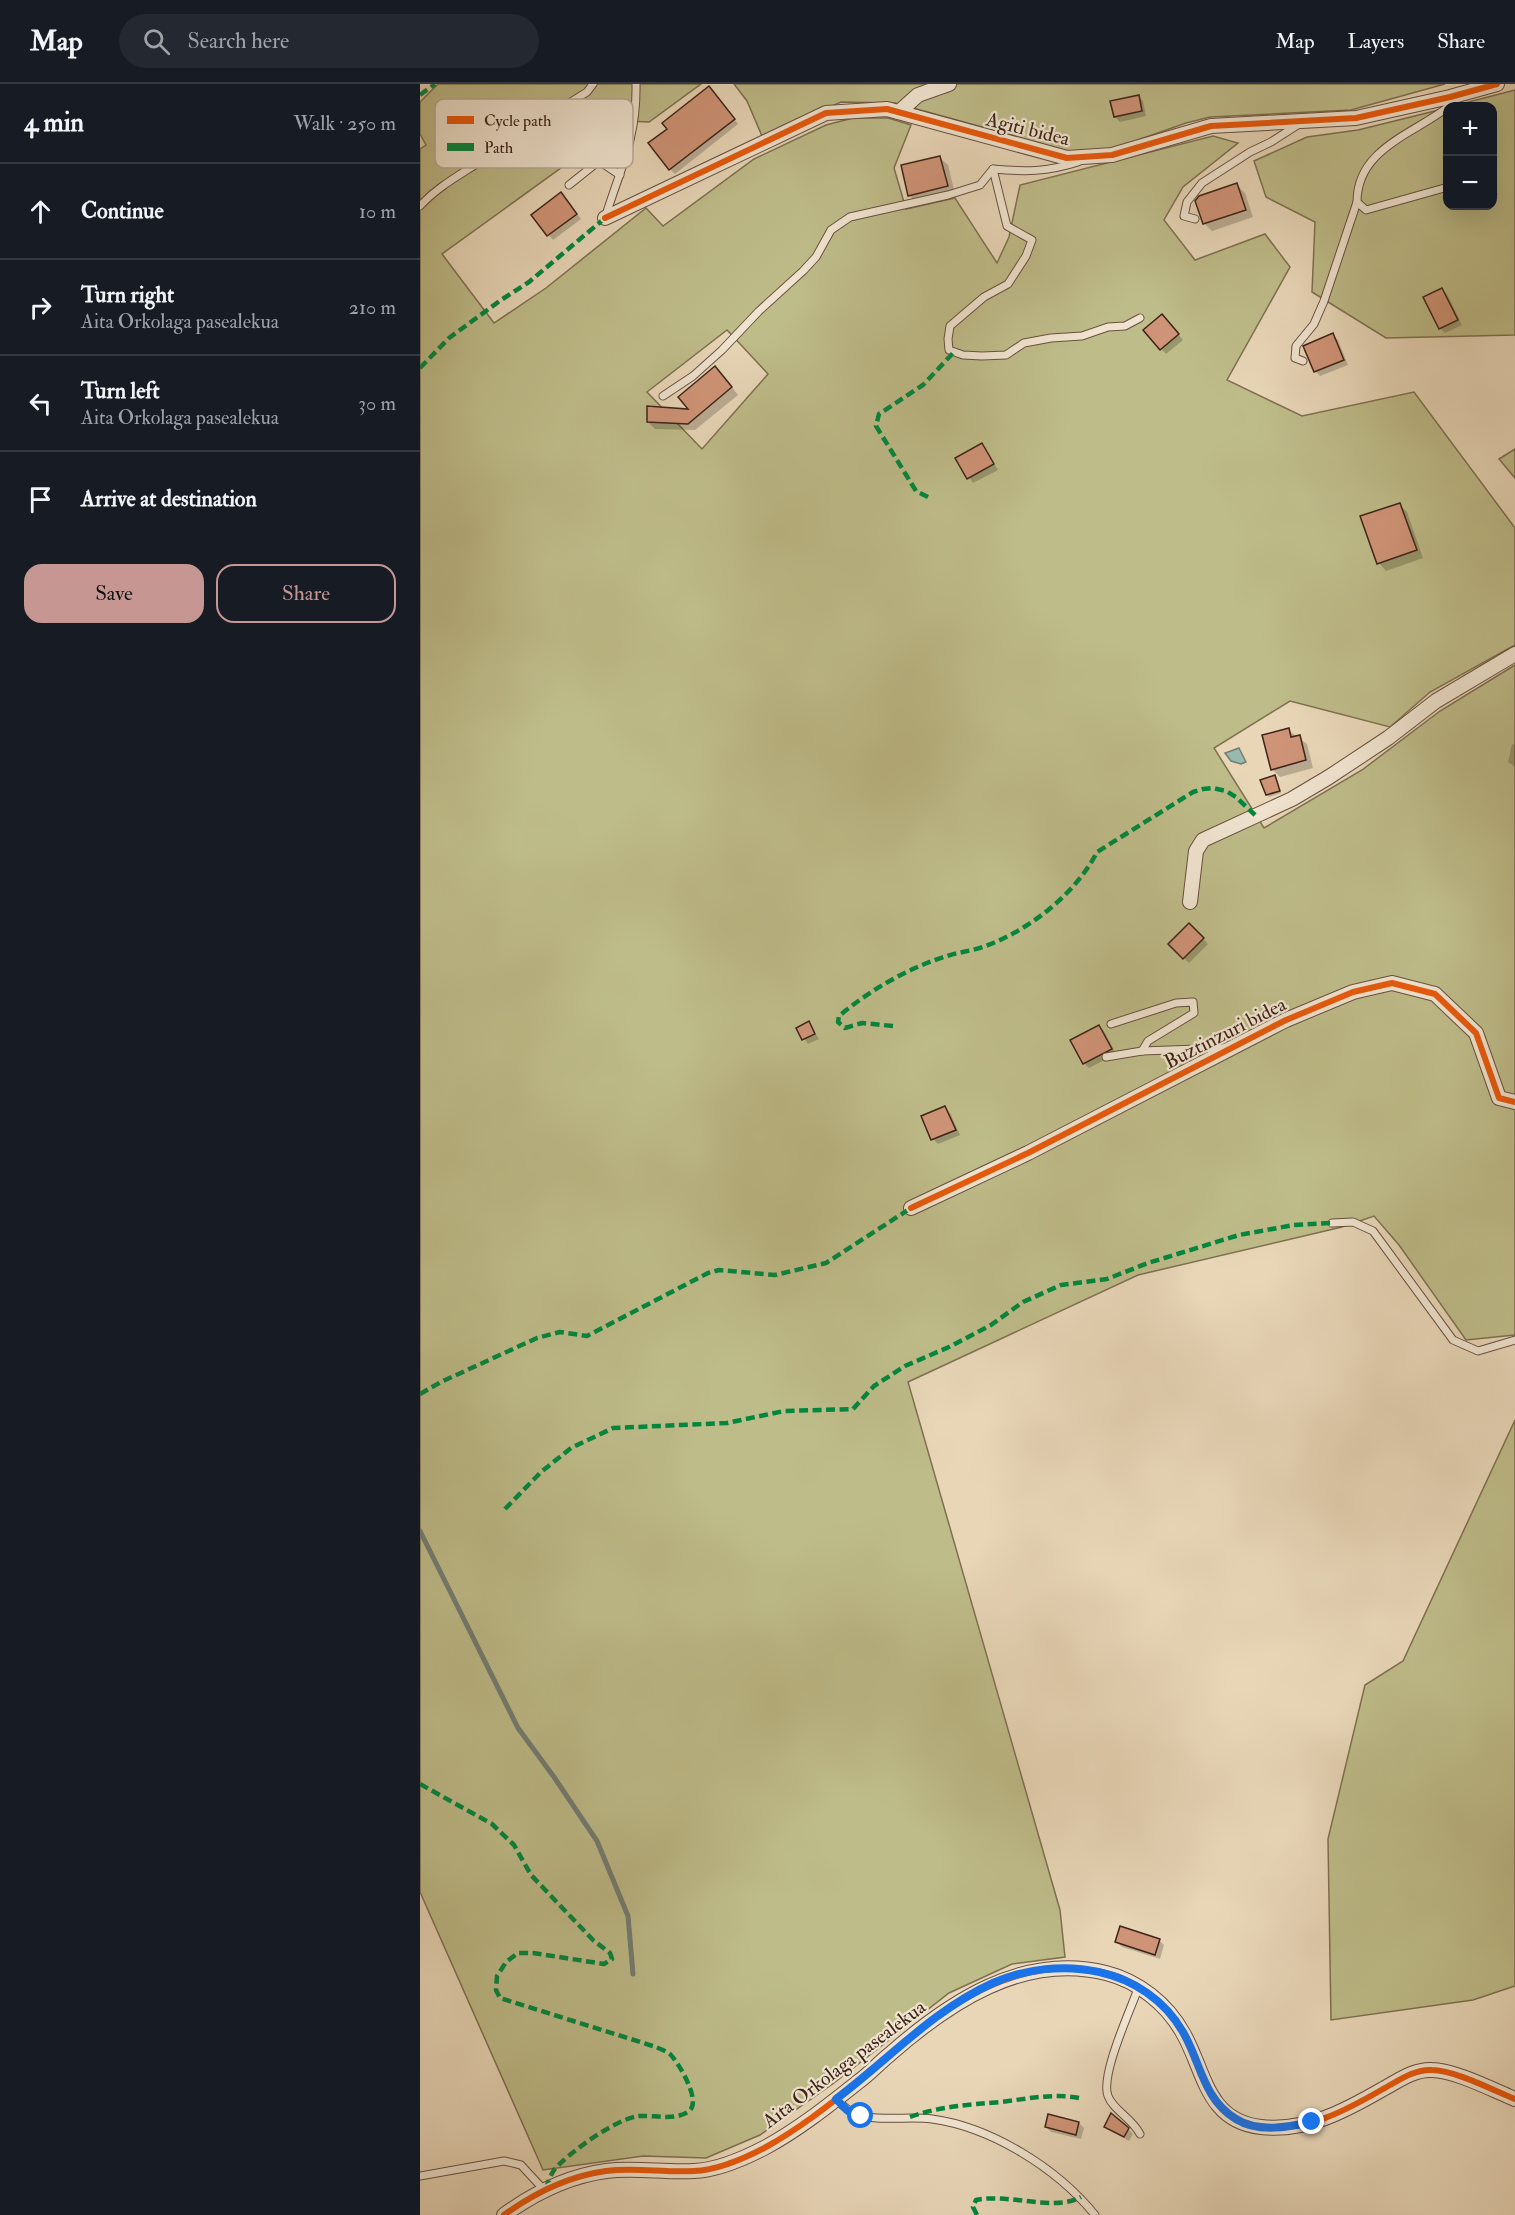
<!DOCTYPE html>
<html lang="en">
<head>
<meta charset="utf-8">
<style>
	:root { --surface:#171b24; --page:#242831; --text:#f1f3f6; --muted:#9ea1a6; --line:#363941; --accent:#c59692 }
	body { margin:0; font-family:"IM FELL Double Pica",serif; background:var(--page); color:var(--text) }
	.controls { position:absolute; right:18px; top:18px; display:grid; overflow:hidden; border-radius:12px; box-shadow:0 6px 24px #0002 }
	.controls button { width:54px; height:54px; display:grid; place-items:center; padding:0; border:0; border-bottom:2px solid var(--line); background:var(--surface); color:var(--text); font:30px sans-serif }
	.stop { position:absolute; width:18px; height:18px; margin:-14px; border:4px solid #1a73e8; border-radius:50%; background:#fff }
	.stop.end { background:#1a73e8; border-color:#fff; box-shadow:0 2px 6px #0008 }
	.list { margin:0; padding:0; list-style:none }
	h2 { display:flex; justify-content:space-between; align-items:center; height:78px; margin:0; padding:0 24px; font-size:26px }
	h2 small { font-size:20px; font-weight:400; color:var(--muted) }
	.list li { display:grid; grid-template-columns:39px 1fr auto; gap:18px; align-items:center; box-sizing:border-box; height:96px; padding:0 24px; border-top:2px solid var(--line) }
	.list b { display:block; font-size:22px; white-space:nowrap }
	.list p { margin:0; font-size:20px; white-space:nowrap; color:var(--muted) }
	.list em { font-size:20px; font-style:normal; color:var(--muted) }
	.actions { display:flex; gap:12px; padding:18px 24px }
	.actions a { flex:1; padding:14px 0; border:2px solid var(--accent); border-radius:18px; text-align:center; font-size:21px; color:var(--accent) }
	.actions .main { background:var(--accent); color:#111 }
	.icon { flex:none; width:33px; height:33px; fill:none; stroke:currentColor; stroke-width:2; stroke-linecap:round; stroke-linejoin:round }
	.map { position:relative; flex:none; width:1095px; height:2131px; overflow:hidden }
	header { display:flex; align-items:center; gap:36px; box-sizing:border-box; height:84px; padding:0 30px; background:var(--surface); border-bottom:2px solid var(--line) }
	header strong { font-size:28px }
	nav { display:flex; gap:33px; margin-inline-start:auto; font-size:21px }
	.search { width:420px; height:54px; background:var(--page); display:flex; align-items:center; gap:15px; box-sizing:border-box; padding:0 21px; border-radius:33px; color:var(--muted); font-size:22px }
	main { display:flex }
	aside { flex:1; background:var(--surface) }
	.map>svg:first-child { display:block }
</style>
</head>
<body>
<header>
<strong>Map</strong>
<div class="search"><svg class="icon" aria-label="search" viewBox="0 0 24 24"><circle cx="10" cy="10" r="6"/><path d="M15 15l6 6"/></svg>Search here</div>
<nav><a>Map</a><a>Layers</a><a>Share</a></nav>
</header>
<main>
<aside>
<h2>4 min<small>Walk · 250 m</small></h2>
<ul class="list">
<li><svg class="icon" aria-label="ahead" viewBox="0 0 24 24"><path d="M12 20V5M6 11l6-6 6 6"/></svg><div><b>Continue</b></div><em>10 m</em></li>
<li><svg class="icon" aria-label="right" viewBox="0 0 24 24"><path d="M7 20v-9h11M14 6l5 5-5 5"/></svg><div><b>Turn right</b><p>Aita Orkolaga pasealekua</p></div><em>210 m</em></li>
<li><svg class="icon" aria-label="left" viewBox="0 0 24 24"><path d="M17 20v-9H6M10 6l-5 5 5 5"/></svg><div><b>Turn left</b><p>Aita Orkolaga pasealekua</p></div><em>30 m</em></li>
<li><svg class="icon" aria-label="arrive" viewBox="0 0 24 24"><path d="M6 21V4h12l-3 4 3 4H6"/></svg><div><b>Arrive at destination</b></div></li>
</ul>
<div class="actions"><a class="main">Save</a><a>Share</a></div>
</aside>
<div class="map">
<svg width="1095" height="2131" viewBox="0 0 1095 2131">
	<rect width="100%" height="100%" fill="#e8d6b7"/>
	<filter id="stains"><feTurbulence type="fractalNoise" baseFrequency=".00333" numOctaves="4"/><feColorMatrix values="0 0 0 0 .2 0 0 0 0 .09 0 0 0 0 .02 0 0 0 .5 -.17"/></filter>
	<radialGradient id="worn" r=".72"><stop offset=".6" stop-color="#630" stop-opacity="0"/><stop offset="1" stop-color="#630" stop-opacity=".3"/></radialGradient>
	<!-- green -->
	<g fill="#bebc89" stroke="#7e7051" stroke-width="1.5" fill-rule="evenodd">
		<path d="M18 0H281L229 38 206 37 22 170 74 239 126 204 226 124 243 142 334 75 406 41 433 34H468L491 41 474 84 486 125 535 114 577 179 589 153 600 101 793 52 818 59 763 103 744 136 775 176 845 150 870 183 807 296 882 332 994 308 1095 444V561L1010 608 970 643 870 617 794 664 844 744 942 686 1020 627 1095 581V1251L1046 1256 979 1161 954 1132 922 1143 718 1191 488 1298 640 1826 645 1873 592 1880 529 1909 414 1999 340 2051 286 2074 223 2072 123 2086 0 1808V65L6 61 0 50V18ZM307 246 348 290 282 365 227 308Z"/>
		<polygon points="314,0 1025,0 931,26 790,33 766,39 692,65 648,67 475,19 421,18 342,52 327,17"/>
		<polygon points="1095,6 1095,251 966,254 892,208 895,138 846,113 834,77 887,53 938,46 1027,24 1028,122 1072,122 1072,22 1033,22"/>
		<polygon points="1095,365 1095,394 1079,375"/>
		<polygon points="1095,1336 1095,1902 1053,1916 911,1936 908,1755 945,1601 983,1577"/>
	</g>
	<!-- water -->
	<polygon fill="#97b9af" stroke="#737d73" stroke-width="1.5" points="819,664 826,678 821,680 811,677 805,669"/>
	<!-- shadow -->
	<g fill="#0003">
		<polygon points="294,9 318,40 255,90 250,85 249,45"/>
		<polygon points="718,12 723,17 726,32 700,38 695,33"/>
		<polygon points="520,74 528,81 535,110 497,119 489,111"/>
		<polygon points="1072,96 1078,111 1072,113"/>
		<polygon points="817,101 825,109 833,133 792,147 784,139"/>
		<polygon points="146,115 161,135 133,156 113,132"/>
		<polygon points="1022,206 1027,210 1042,241 1025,249 1020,244"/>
		<polygon points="747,237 763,256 746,270 725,246"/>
		<polygon points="913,251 918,256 928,281 900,292 895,287"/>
		<polygon points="302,291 318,311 275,346 235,345 228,338 272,327"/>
		<polygon points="562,361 578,386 553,399 537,374"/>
		<polygon points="979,420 987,428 1003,474 966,487 959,479"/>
		<polygon points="868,646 887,660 893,684 860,693 852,685"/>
		<polygon points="1092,660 1095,661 1095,683 1088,678"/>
		<polygon points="856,695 861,709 849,713 847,711"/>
		<polygon points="769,841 788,860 769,879 750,860"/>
		<polygon points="388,939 399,955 388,960 378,944"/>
		<polygon points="679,942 684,947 696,970 669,984 664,979"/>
		<polygon points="525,1024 530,1029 540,1051 518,1060 513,1055 503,1033"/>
		<polygon points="739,1856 744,1861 740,1875 702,1863 697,1858"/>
		<polygon points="659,2039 664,2044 661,2055 631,2048 626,2043"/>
		<polygon points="686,2042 708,2045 713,2050 709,2057 691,2047"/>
	</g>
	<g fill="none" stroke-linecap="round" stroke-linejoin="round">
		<!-- stream -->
		<polyline stroke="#737d73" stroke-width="5" points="0,1447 98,1644 134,1693 177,1757 208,1832 213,1890"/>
	</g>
	<!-- building -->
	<g fill="#cf9477" stroke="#3e2319" stroke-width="1.5">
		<polygon points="289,2 315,35 249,86 228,59 247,45 242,39"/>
		<polygon points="719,11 722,27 694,33 690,17"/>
		<polygon points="520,72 528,102 488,112 481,81"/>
		<polygon points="817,99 826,126 783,140 775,117 779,112"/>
		<polygon points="141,108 157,130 127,152 111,131"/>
		<polygon points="1022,204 1038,236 1019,245 1003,213"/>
		<polygon points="742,230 759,250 740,266 723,246"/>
		<polygon points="913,249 924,276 894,288 883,262"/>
		<polygon points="295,282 312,303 268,340 227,338 227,322 268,325 258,313"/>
		<polygon points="562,359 574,380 547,395 535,374"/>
		<polygon points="980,419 997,466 957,480 940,432"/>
		<polygon points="869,644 871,653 880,651 886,676 851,686 842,651"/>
		<polygon points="855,691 860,707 846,711 840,696"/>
		<polygon points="769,839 784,854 763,875 748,860"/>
		<polygon points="389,937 395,950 382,956 376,944"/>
		<polygon points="679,941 692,965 663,980 650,956"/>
		<polygon points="525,1022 536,1046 511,1056 501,1032"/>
		<polygon points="700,1842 740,1855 735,1871 695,1858"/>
		<polygon points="691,2029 709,2044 704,2053 684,2043"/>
		<polygon points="628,2030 659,2038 656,2051 625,2043"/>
	</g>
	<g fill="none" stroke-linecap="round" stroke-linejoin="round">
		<defs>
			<g id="service">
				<path d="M1028 23C992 51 937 65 937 118L946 126 1028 103"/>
				<polyline points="573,85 587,142 612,156 606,172 588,200 564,213 530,242 528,255 529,266 543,271 562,272 586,271 604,259 631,254 662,252 688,243 705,242 720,234"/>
				<polyline points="149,101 179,77 200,91"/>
				<path d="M0 122C19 101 44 89 67 73 100 50 133 29 167 8L173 0"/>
				<path d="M186 131C201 83 217 53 216 0"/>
				<polyline points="775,135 764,132 767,118 782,99 830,68 851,58 879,40"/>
				<polyline points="883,277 875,274 876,262 894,240 904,217 937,118"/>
				<path d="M243 312 273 292 302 266 339 227 383 187 396 173 411 146 430 133 528 111 560 101 573 85C605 88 627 88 658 78"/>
				<polyline points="691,940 756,919 773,918 774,929 728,957 722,967"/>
				<polyline points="686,973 722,967 805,964"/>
				<polyline points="912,1139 933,1138 953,1147 1033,1256 1058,1267 1095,1256"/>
				<path d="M719 1902C711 1925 680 1991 688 2012 693 2026 712 2034 720 2050"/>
				<path d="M416 2015C420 2019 425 2024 430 2027 453 2040 486 2031 512 2035 571 2043 637 2084 675 2131"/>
				<polyline points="0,2092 84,2077 101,2081 125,2107"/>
			</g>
			<g id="minor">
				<polyline points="479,28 498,11 529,0"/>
				<polyline points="185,134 406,29 467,25 647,74 692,71 791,42 936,34 1030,13 1077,0"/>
				<polyline points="770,818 776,767 783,756 872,715 909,693 968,654 1016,617 1095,570"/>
				<polyline points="491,1124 608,1069 866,936 933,908 972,899 1015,910 1056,949 1079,1014 1095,1018"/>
				<path d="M84 2131C113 2110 149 2092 186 2087 215 2083 245 2089 274 2087 299 2086 325 2074 346 2063 379 2045 409 2021 438 1998 449 1990 458 1980 469 1971 528 1919 603 1868 686 1889 718 1897 747 1920 763 1949 785 1987 786 2037 841 2043 886 2048 925 2027 963 2005 978 1997 994 1985 1012 1986 1034 1986 1073 2006 1095 2015"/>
			</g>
		</defs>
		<!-- service casing -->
		<use href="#service" stroke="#685040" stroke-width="9"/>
		<!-- minor casing -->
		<use href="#minor" stroke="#685040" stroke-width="16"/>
		<!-- service -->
		<use href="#service" stroke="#f0e4d0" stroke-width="7"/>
		<!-- minor -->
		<use href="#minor" stroke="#f0e4d0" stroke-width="14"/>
		<!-- quiet -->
		<g stroke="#00873e" stroke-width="4.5" stroke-dasharray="9 4.5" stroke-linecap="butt">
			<polyline points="0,11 15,0"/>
			<polyline points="0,284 29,254 81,216 109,198 185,134"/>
			<polyline points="508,413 496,407 456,342 459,330 503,301 534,268"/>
			<path d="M473 942 442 939 425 944 418 938 419 932C450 906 488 884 527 872 539 868 551 867 563 863 608 847 655 811 677 768L773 708 783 705 793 704 806 707 816 713 835 731"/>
			<polyline points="0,1310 21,1298 117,1254 140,1248 167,1252 288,1189 299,1186 355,1191 406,1179 491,1124"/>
			<polyline points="85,1425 121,1388 151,1364 193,1344 307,1339 364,1327 433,1325 454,1302 485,1282 529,1263 571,1241 603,1218 641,1201 687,1195 728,1179 819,1151 874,1141 912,1139"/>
			<path d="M0 1700 72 1740 94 1761 111 1791 173 1856 190 1869 192 1875 184 1880 113 1869H98L86 1878 77 1892 76 1906 80 1914 233 1962C238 1964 246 1967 250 1970 259 1979 282 2018 269 2027 257 2037 234 2031 219 2032 197 2034 148 2069 134 2086 130 2092 127 2101 125 2107"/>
			<path d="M490 2033C521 2022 547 2021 580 2018 607 2015 632 2009 659 2014"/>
			<path d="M557 2131 553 2123 556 2116C589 2109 634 2128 661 2113"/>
		</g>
		<defs>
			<g id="cycleway">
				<polyline points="185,134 406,29 467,25 647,74 692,71 791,42 936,34 1030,13 1077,0"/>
				<polyline points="491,1124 608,1069 866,936 933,908 972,899 1015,910 1056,949 1079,1014 1095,1018"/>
				<path d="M84 2131C113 2110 149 2092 186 2087 215 2083 245 2089 274 2087 299 2086 325 2074 346 2063 379 2045 409 2021 438 1998 449 1990 458 1980 469 1971 528 1919 603 1868 686 1889 718 1897 747 1920 763 1949 785 1987 786 2037 841 2043 886 2048 925 2027 963 2005 978 1997 994 1985 1012 1986 1034 1986 1073 2006 1095 2015"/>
			</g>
		</defs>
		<!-- cycleway casing -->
		<use href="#cycleway" stroke="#f0e4d0" stroke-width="10"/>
		<!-- cycleway -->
		<use href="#cycleway" stroke="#e8590c" stroke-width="6"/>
	</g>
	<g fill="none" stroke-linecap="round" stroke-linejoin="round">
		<!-- route -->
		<path stroke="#1a73e8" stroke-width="8" d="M441 2032 428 2027 416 2015C468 1976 513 1926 573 1899 639 1870 725 1882 763 1948 781 1979 783 2015 816 2035 838 2049 869 2043 892 2038"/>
	</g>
	<g text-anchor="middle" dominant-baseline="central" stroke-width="4.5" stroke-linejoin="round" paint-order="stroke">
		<!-- street labels -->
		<g font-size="20" fill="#3e2319" stroke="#f0e4d0">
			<text transform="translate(608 45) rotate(14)">Agiti bidea</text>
			<text transform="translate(805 949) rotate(-27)">Buztinzuri bidea</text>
			<text transform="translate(424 1980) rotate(-37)">Aita Orkolaga pasealekua</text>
		</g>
	</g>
	<!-- legend -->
	<rect x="15" y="15" width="198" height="69" rx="9" fill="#f0e4d0" stroke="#ba9" stroke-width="1.5"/>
	<rect x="27" y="32" width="27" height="8" fill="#e8590c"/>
	<rect x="27" y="59" width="27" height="8" fill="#00873e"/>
	<g font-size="16" fill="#3e2319">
		<text x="64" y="42">Cycle path</text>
		<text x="64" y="69">Path</text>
	</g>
	<rect width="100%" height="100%" filter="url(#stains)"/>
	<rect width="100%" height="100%" fill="url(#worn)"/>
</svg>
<div class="controls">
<button>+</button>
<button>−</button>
</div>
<div class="stop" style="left:441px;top:2032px"></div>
<div class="stop end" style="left:892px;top:2038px"></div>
</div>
</main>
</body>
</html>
